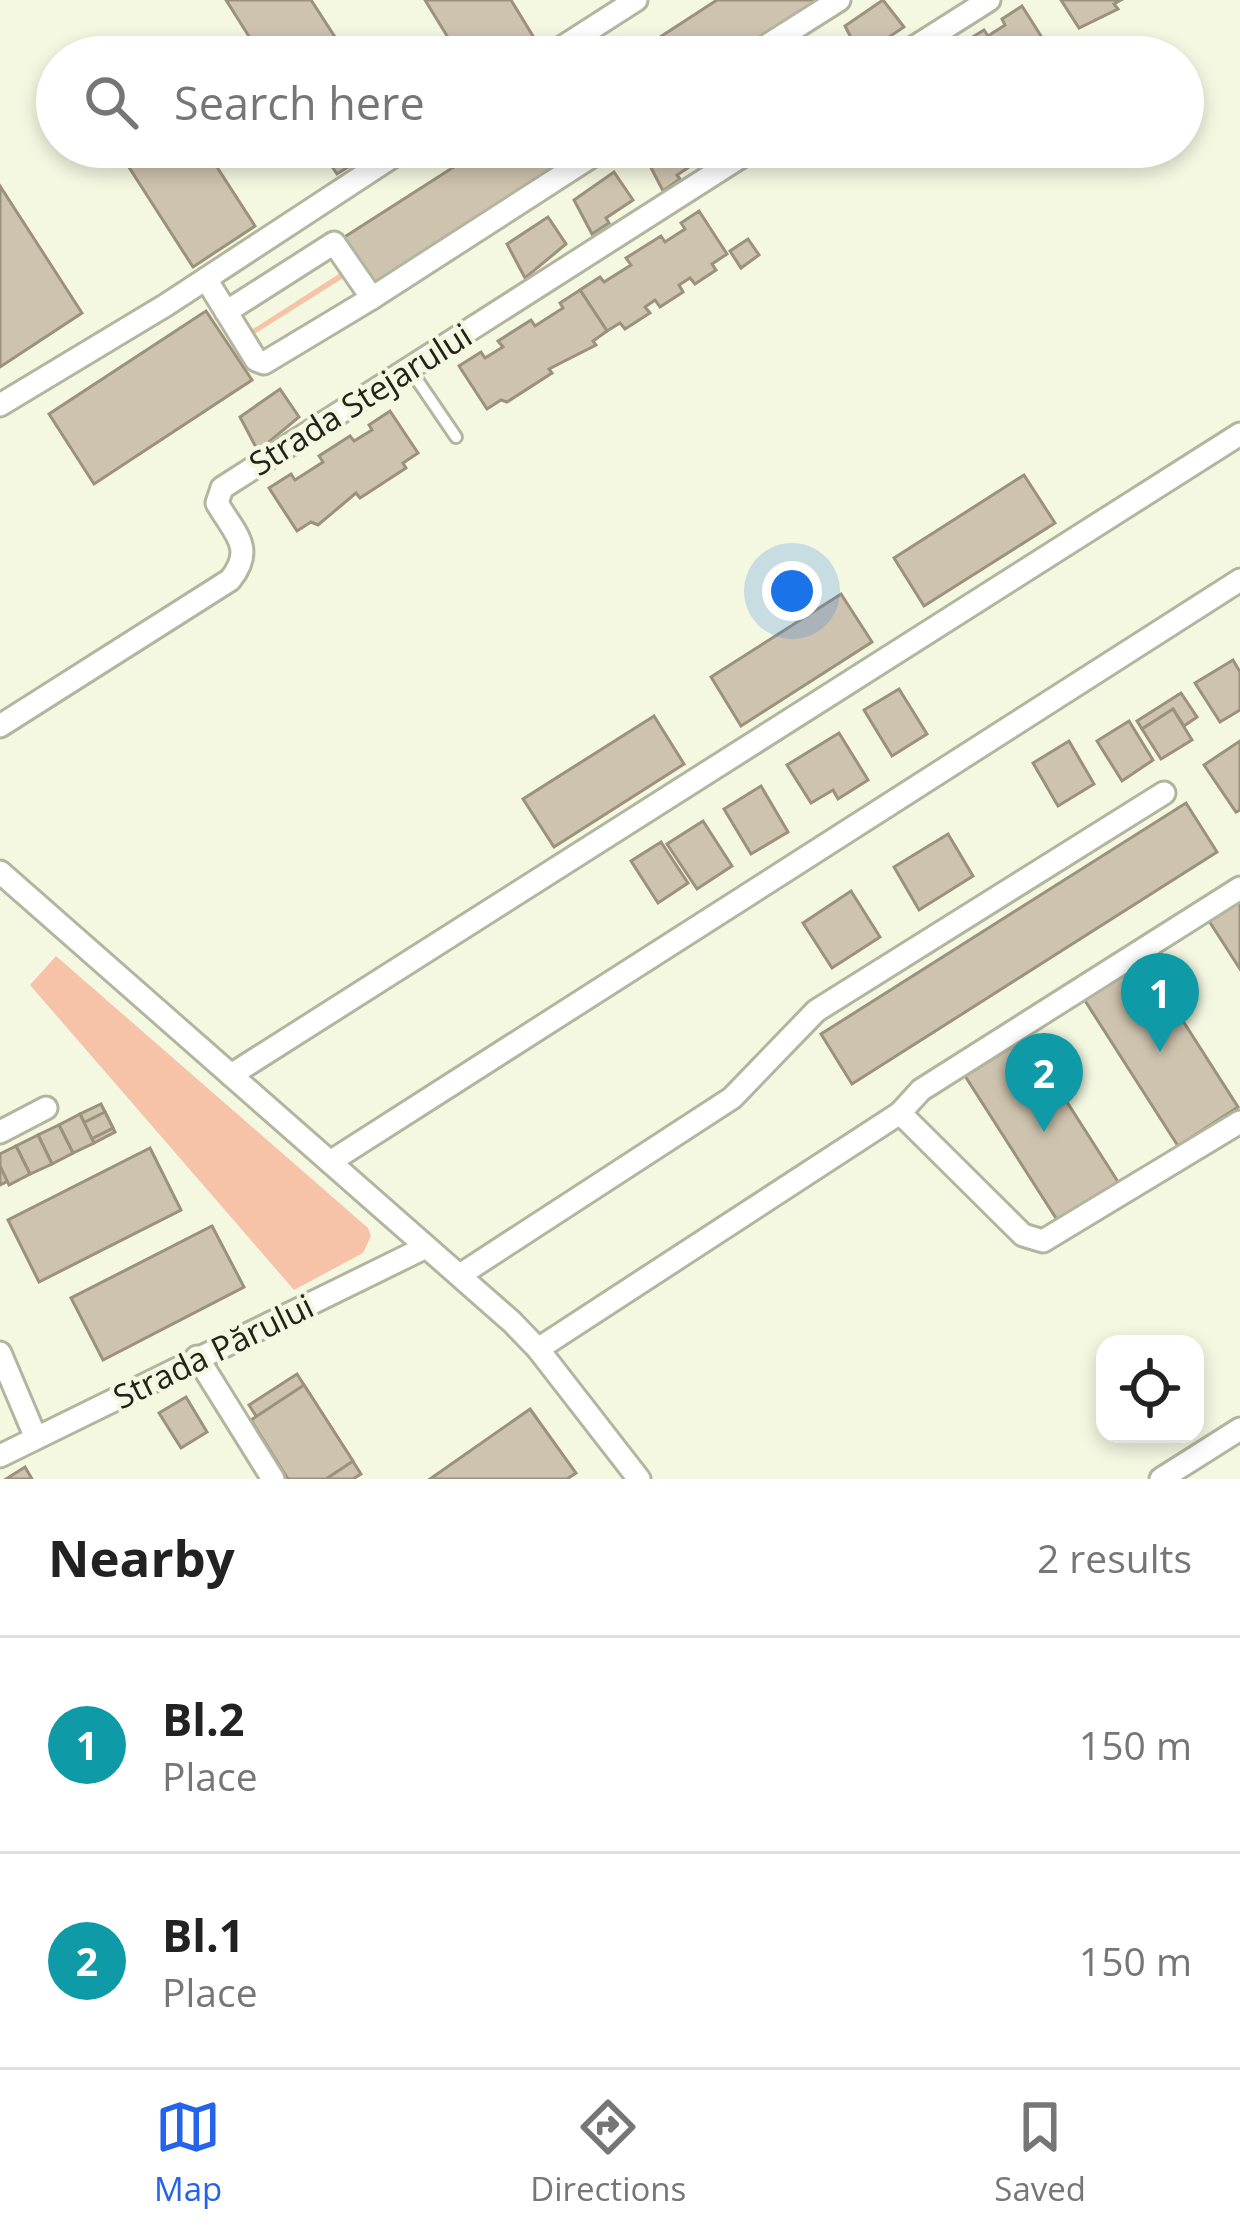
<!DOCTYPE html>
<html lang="en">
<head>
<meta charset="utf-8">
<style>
	:root { --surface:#fff; --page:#f6f6f6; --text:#222; --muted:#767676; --line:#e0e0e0; --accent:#2563eb }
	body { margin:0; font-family:"Open Sans",sans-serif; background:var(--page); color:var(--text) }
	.controls { position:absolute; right:36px; bottom:36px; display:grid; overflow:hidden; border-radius:24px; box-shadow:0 6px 18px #0003 }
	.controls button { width:108px; height:108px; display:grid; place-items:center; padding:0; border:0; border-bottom:3px solid var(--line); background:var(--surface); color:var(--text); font:60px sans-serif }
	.you { position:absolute; left:792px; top:591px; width:42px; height:42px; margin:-30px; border:9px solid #fff; border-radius:50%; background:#1a73e8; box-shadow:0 0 0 18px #1a73e833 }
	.badge { display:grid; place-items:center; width:78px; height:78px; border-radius:50%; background:var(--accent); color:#fff; font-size:39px; font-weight:700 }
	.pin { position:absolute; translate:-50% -99px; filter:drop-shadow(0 3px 6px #0008) }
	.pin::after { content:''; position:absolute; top:63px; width:42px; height:36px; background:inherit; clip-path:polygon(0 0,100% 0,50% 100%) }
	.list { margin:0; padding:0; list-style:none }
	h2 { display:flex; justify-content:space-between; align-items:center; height:156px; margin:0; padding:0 48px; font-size:51px }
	h2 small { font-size:39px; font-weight:400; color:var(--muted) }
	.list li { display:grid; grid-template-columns:78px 1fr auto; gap:36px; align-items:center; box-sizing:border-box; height:216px; padding:0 48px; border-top:3px solid var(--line) }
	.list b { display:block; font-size:45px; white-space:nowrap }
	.list p { margin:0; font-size:39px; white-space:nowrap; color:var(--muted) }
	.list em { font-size:39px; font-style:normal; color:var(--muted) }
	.icon { flex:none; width:66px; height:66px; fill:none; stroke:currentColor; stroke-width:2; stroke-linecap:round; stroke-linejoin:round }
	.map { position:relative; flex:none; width:1240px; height:1479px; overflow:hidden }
	.search { position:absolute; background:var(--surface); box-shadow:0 6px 18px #0003; left:36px; right:36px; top:36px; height:132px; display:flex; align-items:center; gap:30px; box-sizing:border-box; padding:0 42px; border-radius:66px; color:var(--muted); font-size:45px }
	.sheet { height:588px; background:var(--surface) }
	nav { display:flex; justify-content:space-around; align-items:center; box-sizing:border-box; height:168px; border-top:3px solid var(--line); background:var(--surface); font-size:33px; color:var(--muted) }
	nav a { display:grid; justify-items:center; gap:6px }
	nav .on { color:var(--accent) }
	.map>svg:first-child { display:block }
</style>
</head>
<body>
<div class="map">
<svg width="1240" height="1479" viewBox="0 0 1240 1479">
	<rect width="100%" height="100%" fill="#f4f8e1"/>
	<!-- green -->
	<g fill="#f6c3a8">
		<polygon points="345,270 348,275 253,335 250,331"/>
		<polygon points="56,956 368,1228 371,1236 363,1253 294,1290 30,985"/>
	</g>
	<!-- building -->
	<g fill="#cec3ae" stroke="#9c917d" stroke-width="3">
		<polygon points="226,0 311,0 348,57 262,57"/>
		<polygon points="425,0 511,0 539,46 520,57 460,57"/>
		<polygon points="717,0 827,0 738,57 640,57 637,52"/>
		<polygon points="883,0 904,27 877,45 880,49 861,57 845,26"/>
		<polygon points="1061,0 1121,0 1114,4 1118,9 1079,28"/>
		<polygon points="1022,6 1048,47 1033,57 951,57 948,52 984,30 988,36 1005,25 1002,19"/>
		<polygon points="817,42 827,57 794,57"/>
		<polygon points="116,147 204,147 255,226 193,267"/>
		<polygon points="319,147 380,147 337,174"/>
		<polygon points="485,147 540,147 556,172 375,288 343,238"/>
		<polygon points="659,147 697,147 704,157 677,175 680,179 663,191 645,156"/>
		<polygon points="614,172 633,200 606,218 609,223 592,234 574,200"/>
		<polygon points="0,186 82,313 0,367"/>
		<polygon points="699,211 727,254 712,264 716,270 695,284 690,278 679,285 683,292 660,307 655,300 645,307 650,313 625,329 620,323 607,331 580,290 600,277 604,282 631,265 626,258 661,236 665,242 685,229 681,223"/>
		<polygon points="548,217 566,244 525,278 507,244"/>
		<polygon points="748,239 759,255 741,268 730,251"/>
		<polygon points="580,290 607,331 593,341 596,345 549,369 552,373 507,402 501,400 487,409 459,366 481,352 485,358 503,347 498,341 531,320 535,326 563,308 560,303"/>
		<polygon points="206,311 252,380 94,484 49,414"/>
		<polygon points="280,389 299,417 258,451 240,417"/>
		<polygon points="390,411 418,453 403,463 406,468 360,498 356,493 318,525 311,522 297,531 269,488 291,474 295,480 323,462 319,456 350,436 354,441 372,430 369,425"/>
		<polygon points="1024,475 1055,523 924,606 894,558"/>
		<polygon points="841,594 872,642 741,726 711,677"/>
		<polygon points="1233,660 1240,672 1240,710 1220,722 1195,683"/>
		<polygon points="899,689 927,734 892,756 864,710"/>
		<polygon points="1181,693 1197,717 1184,726 1173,709 1142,729 1137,721"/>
		<polygon points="1173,709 1192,740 1161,759 1142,729"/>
		<polygon points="654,716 684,764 554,847 523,799"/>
		<polygon points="1129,721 1153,760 1122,781 1097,741"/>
		<polygon points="839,733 868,780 838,799 833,790 811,803 787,765"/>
		<polygon points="1069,741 1094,784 1058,806 1033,763"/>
		<polygon points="1240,741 1240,810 1236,812 1204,765"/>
		<polygon points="761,786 788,832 751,854 724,809"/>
		<polygon points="1186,803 1217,852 852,1084 821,1034"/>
		<polygon points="703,821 732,866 697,889 667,844"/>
		<polygon points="948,834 973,876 919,910 894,867"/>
		<polygon points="661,842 688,883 658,903 631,861"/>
		<polygon points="851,891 880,937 832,968 803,923"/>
		<polygon points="1240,901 1240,969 1209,921"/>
		<polygon points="1142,957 1238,1107 1178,1146 1082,996"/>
		<polygon points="1026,1038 1122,1188 1061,1226 965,1076"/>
		<polygon points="101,1104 115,1132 94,1143 80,1114"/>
		<polygon points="105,1112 113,1128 0,1185 0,1165"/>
		<polygon points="80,1114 94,1143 73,1153 59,1125"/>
		<polygon points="59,1125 73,1153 52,1164 38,1135"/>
		<polygon points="38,1135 52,1164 30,1174 16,1146"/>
		<polygon points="16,1146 30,1174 9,1185 0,1166 0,1154"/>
		<polygon points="150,1148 181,1210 39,1282 8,1220"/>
		<polygon points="212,1226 244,1287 103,1360 71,1298"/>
		<polygon points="297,1374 361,1474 353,1479 296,1479 249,1405"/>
		<polygon points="304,1385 353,1461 326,1479 288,1479 251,1420"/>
		<polygon points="186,1397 207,1432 181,1448 159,1413"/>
		<polygon points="530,1409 576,1473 567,1479 430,1479"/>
		<polygon points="25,1467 32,1479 6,1479"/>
	</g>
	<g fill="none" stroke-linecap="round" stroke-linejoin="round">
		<defs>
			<polyline id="lane" points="409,368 456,437"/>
			<g id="street">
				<polyline points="547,57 636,0"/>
				<polyline points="749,57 839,0"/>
				<polyline points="899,57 989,0"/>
				<polyline points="206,279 256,360 264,363 372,298 334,243 226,312"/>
				<polyline points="372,298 606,147"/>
				<polyline points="0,405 166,305 407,147"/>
				<path d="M0 726 230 580C256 548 234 533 217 503L222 488 756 147"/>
				<polyline points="0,872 512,1322 538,1349 639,1479"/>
				<polyline points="231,1075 1240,434"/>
				<polyline points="900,1113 1023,1235 1043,1241 1240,1122"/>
				<polyline points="0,1132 46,1108"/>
				<polyline points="330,1162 1240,580"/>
				<polyline points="460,1275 732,1098 816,1011 1164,793"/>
				<polyline points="538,1349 900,1113 921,1090 1240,888"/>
				<polyline points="0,1353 36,1438"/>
				<polyline points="197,1357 273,1479"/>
				<polyline points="0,1456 426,1247"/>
				<polyline points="1161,1479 1240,1429"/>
			</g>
		</defs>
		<!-- lane casing -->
		<use href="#lane" stroke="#b2b69f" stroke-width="16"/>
		<!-- street casing -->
		<use href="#street" stroke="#b2b69f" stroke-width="27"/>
		<!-- lane -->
		<use href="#lane" stroke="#fff" stroke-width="10"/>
		<!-- street -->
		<use href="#street" stroke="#fff" stroke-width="21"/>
	</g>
	<g text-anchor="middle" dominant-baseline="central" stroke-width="9" stroke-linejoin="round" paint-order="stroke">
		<!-- street labels -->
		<g font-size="33" fill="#22241b" stroke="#f4f8e1">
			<text transform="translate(360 399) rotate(-32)">Strada Stejarului</text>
			<text transform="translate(213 1351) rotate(-26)">Strada Părului</text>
		</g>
	</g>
</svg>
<div class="controls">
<button><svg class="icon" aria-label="locate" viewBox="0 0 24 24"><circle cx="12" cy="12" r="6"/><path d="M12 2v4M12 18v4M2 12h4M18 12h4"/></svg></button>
</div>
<div class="you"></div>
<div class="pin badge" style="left:1160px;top:1052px;background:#0f9aa8">1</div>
<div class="pin badge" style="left:1044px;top:1132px;background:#0f9aa8">2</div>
<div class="search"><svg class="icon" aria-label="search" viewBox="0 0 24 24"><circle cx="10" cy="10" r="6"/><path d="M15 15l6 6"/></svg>Search here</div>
</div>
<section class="sheet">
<h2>Nearby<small>2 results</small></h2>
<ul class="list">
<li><span class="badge" style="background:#0f9aa8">1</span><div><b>Bl.2</b><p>Place</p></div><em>150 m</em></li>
<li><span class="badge" style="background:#0f9aa8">2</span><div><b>Bl.1</b><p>Place</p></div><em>150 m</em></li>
</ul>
</section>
<nav>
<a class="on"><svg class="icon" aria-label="map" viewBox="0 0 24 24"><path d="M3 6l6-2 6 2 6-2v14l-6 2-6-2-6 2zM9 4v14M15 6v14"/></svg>Map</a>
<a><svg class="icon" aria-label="directions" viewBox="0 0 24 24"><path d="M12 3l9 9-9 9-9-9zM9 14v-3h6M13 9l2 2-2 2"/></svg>Directions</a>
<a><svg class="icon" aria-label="saved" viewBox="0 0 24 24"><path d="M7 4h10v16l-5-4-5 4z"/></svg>Saved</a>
</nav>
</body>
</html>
